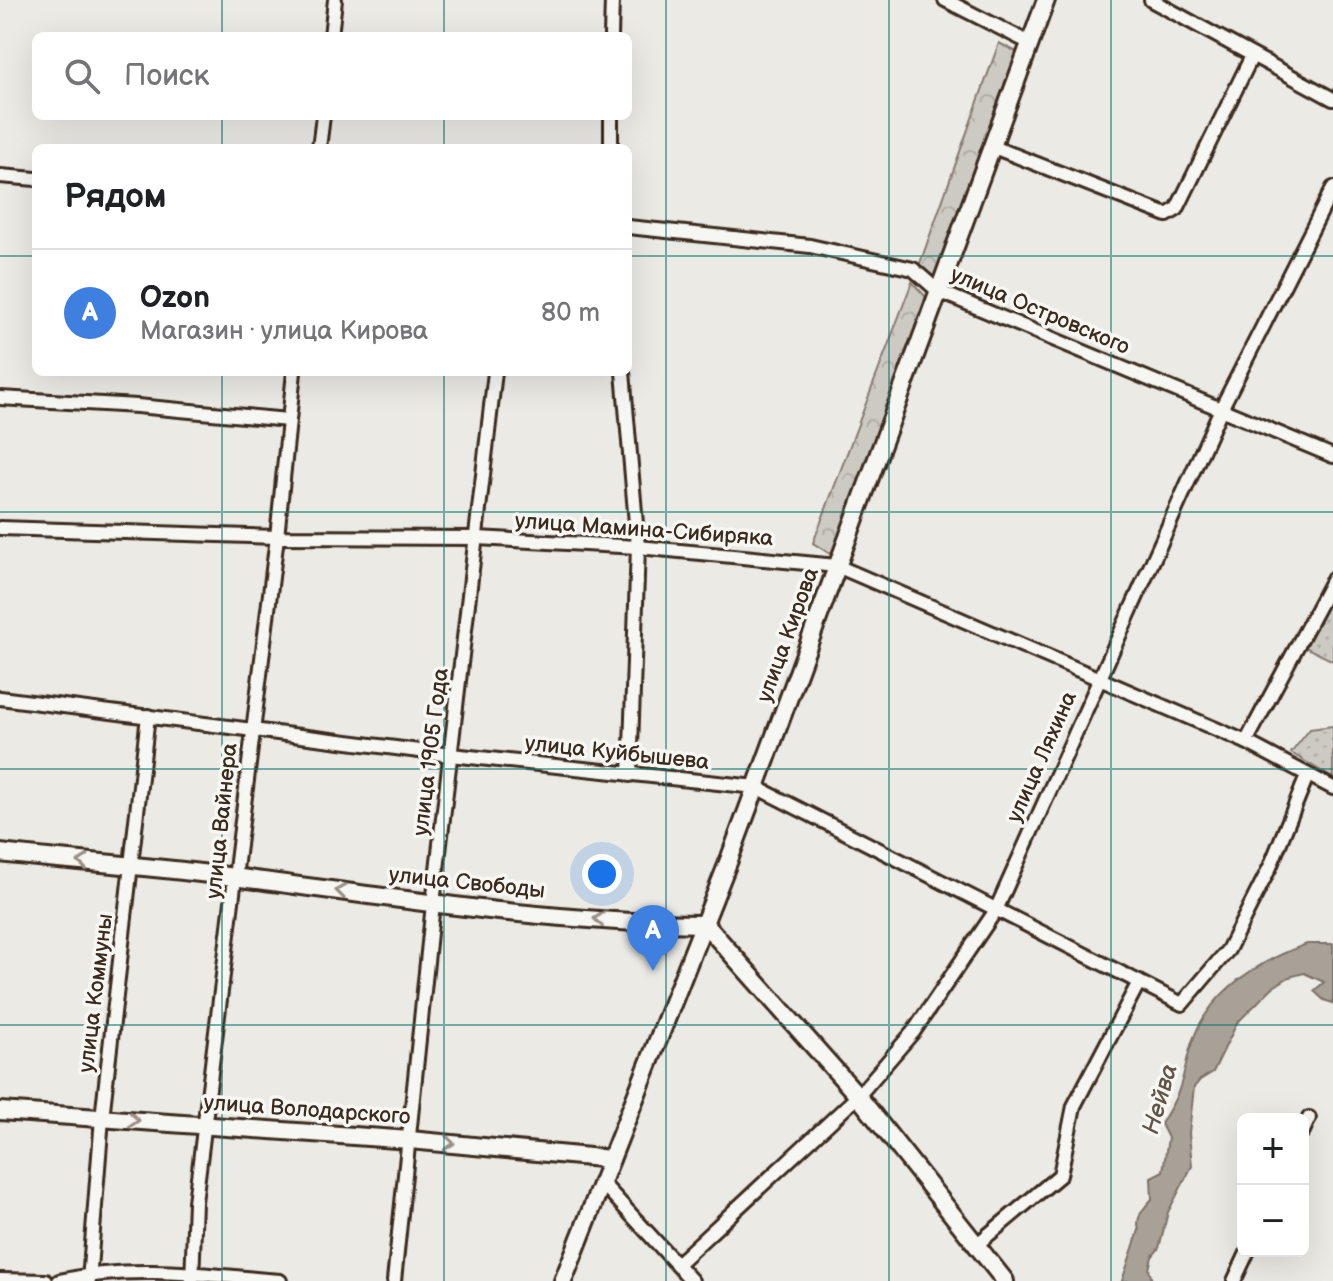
<!DOCTYPE html>
<html lang="ru">
<head>
<meta charset="utf-8">
<style>
	:root { --surface:#fff; --page:#f2f2f2; --text:#202124; --muted:#757577; --line:#e0e0e0; --accent:#c8321e }
	body { margin:0; font-family:"Balsamiq Sans",sans-serif; background:var(--page); color:var(--text) }
	.controls { position:absolute; right:24px; bottom:24px; display:grid; overflow:hidden; border-radius:12px; box-shadow:0 8px 32px #0002 }
	.controls button { width:72px; height:72px; display:grid; place-items:center; padding:0; border:0; border-bottom:2px solid var(--line); background:var(--surface); color:var(--text); font:40px sans-serif }
	.you { position:absolute; left:602px; top:874px; width:28px; height:28px; margin:-20px; border:6px solid #fff; border-radius:50%; background:#1a73e8; box-shadow:0 0 0 12px #1a73e833 }
	.badge { display:grid; place-items:center; width:52px; height:52px; border-radius:50%; background:var(--accent); color:#fff; font-size:26px; font-weight:700 }
	.pin { position:absolute; translate:-50% -66px; filter:drop-shadow(0 2px 4px #0008) }
	.pin::after { content:''; position:absolute; top:42px; width:28px; height:24px; background:inherit; clip-path:polygon(0 0,100% 0,50% 100%) }
	.list { margin:0; padding:0; list-style:none }
	h2 { display:flex; justify-content:space-between; align-items:center; height:104px; margin:0; padding:0 32px; font-size:34px }
	h2 small { font-size:26px; font-weight:400; color:var(--muted) }
	.list li { display:grid; grid-template-columns:52px 1fr auto; gap:24px; align-items:center; box-sizing:border-box; height:128px; padding:0 32px; border-top:2px solid var(--line) }
	.list b { display:block; font-size:30px; white-space:nowrap }
	.list p { margin:0; font-size:26px; white-space:nowrap; color:var(--muted) }
	.list em { font-size:26px; font-style:normal; color:var(--muted) }
	.icon { flex:none; width:44px; height:44px; fill:none; stroke:currentColor; stroke-width:2; stroke-linecap:round; stroke-linejoin:round }
	.map { position:relative; flex:none; width:1333px; height:1281px; overflow:hidden }
	.search { position:absolute; background:var(--surface); box-shadow:0 8px 32px #0002; left:32px; top:32px; width:600px; height:88px; display:flex; align-items:center; gap:20px; box-sizing:border-box; padding:0 28px; border-radius:12px; color:var(--muted); font-size:30px }
	.panel { position:absolute; background:var(--surface); box-shadow:0 8px 32px #0002; left:32px; top:144px; width:600px; height:232px; border-radius:12px }
	.map>svg:first-child { display:block }
</style>
</head>
<body>
<div class="map">
<svg width="1333" height="1281" viewBox="0 0 1333 1281">
	<defs>
		<pattern id="forest-crowns" width="20" height="18" patternUnits="userSpaceOnUse" patternTransform="scale(2)"><rect width="20" height="18" fill="#cdcac4"/><path d="M2 6a3 3 0 1 1 6 0M12 15a3 3 0 1 1 6 0" fill="none" stroke="#b1aea8"/></pattern>
		<pattern id="park-dots" width="8" height="8" patternUnits="userSpaceOnUse" patternTransform="scale(2)"><rect width="8" height="8" fill="#cdcac4"/><path d="M2 2h.1M6 6h.1" fill="none" stroke="#b1aea8" stroke-width="1.8" stroke-linecap="round"/></pattern>
	</defs>
	<rect width="100%" height="100%" fill="#ebeae5"/>
	<filter id="ink" filterUnits="userSpaceOnUse"><feTurbulence type="fractalNoise" baseFrequency=".0125" numOctaves="2"/><feDisplacementMap in="SourceGraphic" scale="16" xChannelSelector="R" yChannelSelector="G"/><feConvolveMatrix kernelMatrix="1 2 1 2 8 2 1 2 1" color-interpolation-filters="sRGB"/></filter>
	<g filter="url(#ink)">
		<!-- forest -->
		<g fill="url(#forest-crowns)" stroke="#847a71" stroke-width="2">
			<polygon points="999,43 1017,52 936,279 919,266"/>
			<polygon points="912,282 927,298 833,556 813,543"/>
		</g>
		<!-- park -->
		<g fill="url(#park-dots)" stroke="#847a71" stroke-width="2">
			<polygon points="1333,591 1333,661 1303,646"/>
			<polygon points="1333,726 1333,778 1291,753 1310,729"/>
		</g>
		<!-- water -->
		<path fill="#a8a198" stroke="#7c7167" stroke-width="2" d="M1307 944H1333V1003L1324 1000 1314 991 1324 982 1304 973 1289 977 1272 988 1237 1023 1213 1072 1200 1080 1194 1087 1189 1133 1192 1166 1168 1212 1159 1248 1152 1257 1149 1269 1152 1281H1122L1139 1230C1135 1217 1144 1208 1152 1199L1151 1177 1163 1171 1168 1138 1161 1124C1166 1115 1172 1106 1176 1097 1185 1078 1186 1056 1194 1037 1213 988 1260 961 1307 944Z"/>
		<g fill="none" stroke-linecap="round" stroke-linejoin="round">
			<defs>
				<g id="minor">
					<polyline points="945,0 1030,43"/>
					<polyline points="1151,0 1333,99"/>
					<polyline points="331,36 335,0"/>
					<polyline points="611,36 612,0"/>
					<polyline points="991,146 1167,215 1177,209 1252,56"/>
					<polyline points="319,148 323,116"/>
					<polyline points="611,148 611,116"/>
					<polyline points="0,176 36,179"/>
					<polyline points="628,227 810,246 913,269 938,291 1333,456"/>
					<polyline points="623,372 638,547 630,775"/>
					<polyline points="0,398 137,406 288,420"/>
					<polyline points="0,528 277,537 477,538 638,547 837,566 1246,742 1333,788"/>
					<polyline points="0,698 451,755 756,787 1182,1004 1228,950 1270,867 1307,776"/>
					<polyline points="1246,742 1333,579"/>
					<polyline points="1303,1131 1309,1118"/>
					<polyline points="603,1184 692,1281"/>
					<polyline points="975,1246 1060,1175 1074,1106 1139,982"/>
					<polyline points="677,1264 858,1096 914,1031 996,910 1221,409 1333,188"/>
					<polyline points="0,1280 46,1281"/>
					<path d="M59 1281C131 1264 207 1275 280 1281"/>
					<polyline points="89,1281 102,1118 148,716"/>
					<polyline points="192,1281 195,1202 277,537 294,372"/>
					<polyline points="394,1281 433,904 495,372"/>
					<polyline points="1234,1281 1248,1251"/>
				</g>
				<g id="major">
					<path d="M0 853C80 862 161 867 241 878 395 898 550 923 705 924L858 1096 1005 1281"/>
					<polyline points="0,1111 410,1140 611,1159"/>
					<polyline points="563,1281 729,860 1046,0"/>
				</g>
			</defs>
			<!-- minor casing -->
			<use href="#minor" stroke="#3b2a1e" stroke-width="18"/>
			<!-- major casing -->
			<use href="#major" stroke="#3b2a1e" stroke-width="22"/>
			<!-- minor -->
			<use href="#minor" stroke="#f6f6f2" stroke-width="12"/>
			<!-- major -->
			<use href="#major" stroke="#f6f6f2" stroke-width="16"/>
		</g>
		<!-- one-way arrows -->
		<defs><path id="oneway-chevron" d="M-2-3.5L2.5 0L-2 3.5" fill="none" stroke-width="1.6" stroke-linecap="round" stroke-linejoin="round" transform="scale(2)"/></defs>
		<g stroke="#989088">
			<use href="#oneway-chevron" transform="translate(83 862) rotate(-174)"/>
			<use href="#oneway-chevron" transform="translate(341 891) rotate(-172)"/>
			<use href="#oneway-chevron" transform="translate(599 919) rotate(-175)"/>
			<use href="#oneway-chevron" transform="translate(134 1120) rotate(4)"/>
			<use href="#oneway-chevron" transform="translate(449 1143) rotate(5)"/>
		</g>
	</g>
	<!-- grid -->
	<path fill="none" stroke="#0f766e" stroke-width="2" stroke-opacity="0.55" d="M222 0V36M444 0V36M666 0V1281M889 0V1281M1111 0V1281M222 116V148M444 116V148M0 256H36M628 256H1333M222 372V1281M444 372V1281M0 512H1333M0 769H1333M0 1025H1333"/>
	<g text-anchor="middle" dominant-baseline="central" stroke-width="7" stroke-linejoin="round" paint-order="stroke">
		<!-- street labels -->
		<g font-size="22" fill="#3b2a1e" stroke="#f6f6f2">
			<text transform="translate(1040 311) rotate(23)">улица Островского</text>
			<text transform="translate(644 530) rotate(4)">улица Мамина-Сибиряка</text>
			<text transform="translate(788 635) rotate(-70)">улица Кирова</text>
			<text transform="translate(431 752) rotate(-83)">улица 1905 Года</text>
			<text transform="translate(617 753) rotate(6)">улица Куйбышева</text>
			<text transform="translate(1042 757) rotate(-66)">улица Ляхина</text>
			<text transform="translate(222 821) rotate(-84)">улица Вайнера</text>
			<text transform="translate(467 883) rotate(6)">улица Свободы</text>
			<text transform="translate(96 993) rotate(-83)">улица Коммуны</text>
			<text transform="translate(307 1110) rotate(4)">улица Володарского</text>
		</g>
		<!-- water labels -->
		<g font-size="24" font-style="italic" fill="#615449" stroke="#f6f6f2">
			<text transform="translate(1160 1099) rotate(-74)">Нейва</text>
		</g>
	</g>
</svg>
<div class="controls">
<button>+</button>
<button>−</button>
</div>
<div class="you"></div>
<div class="pin badge" style="left:653px;top:971px;background:#3f7fe0">A</div>
<div class="search"><svg class="icon" aria-label="search" viewBox="0 0 24 24"><circle cx="10" cy="10" r="6"/><path d="M15 15l6 6"/></svg>Поиск</div>
<section class="panel">
<h2>Рядом<small></small></h2>
<ul class="list">
<li><span class="badge" style="background:#3f7fe0">A</span><div><b>Ozon</b><p>Магазин · улица Кирова</p></div><em>80 m</em></li>
</ul>
</section>
</div>
</body>
</html>
